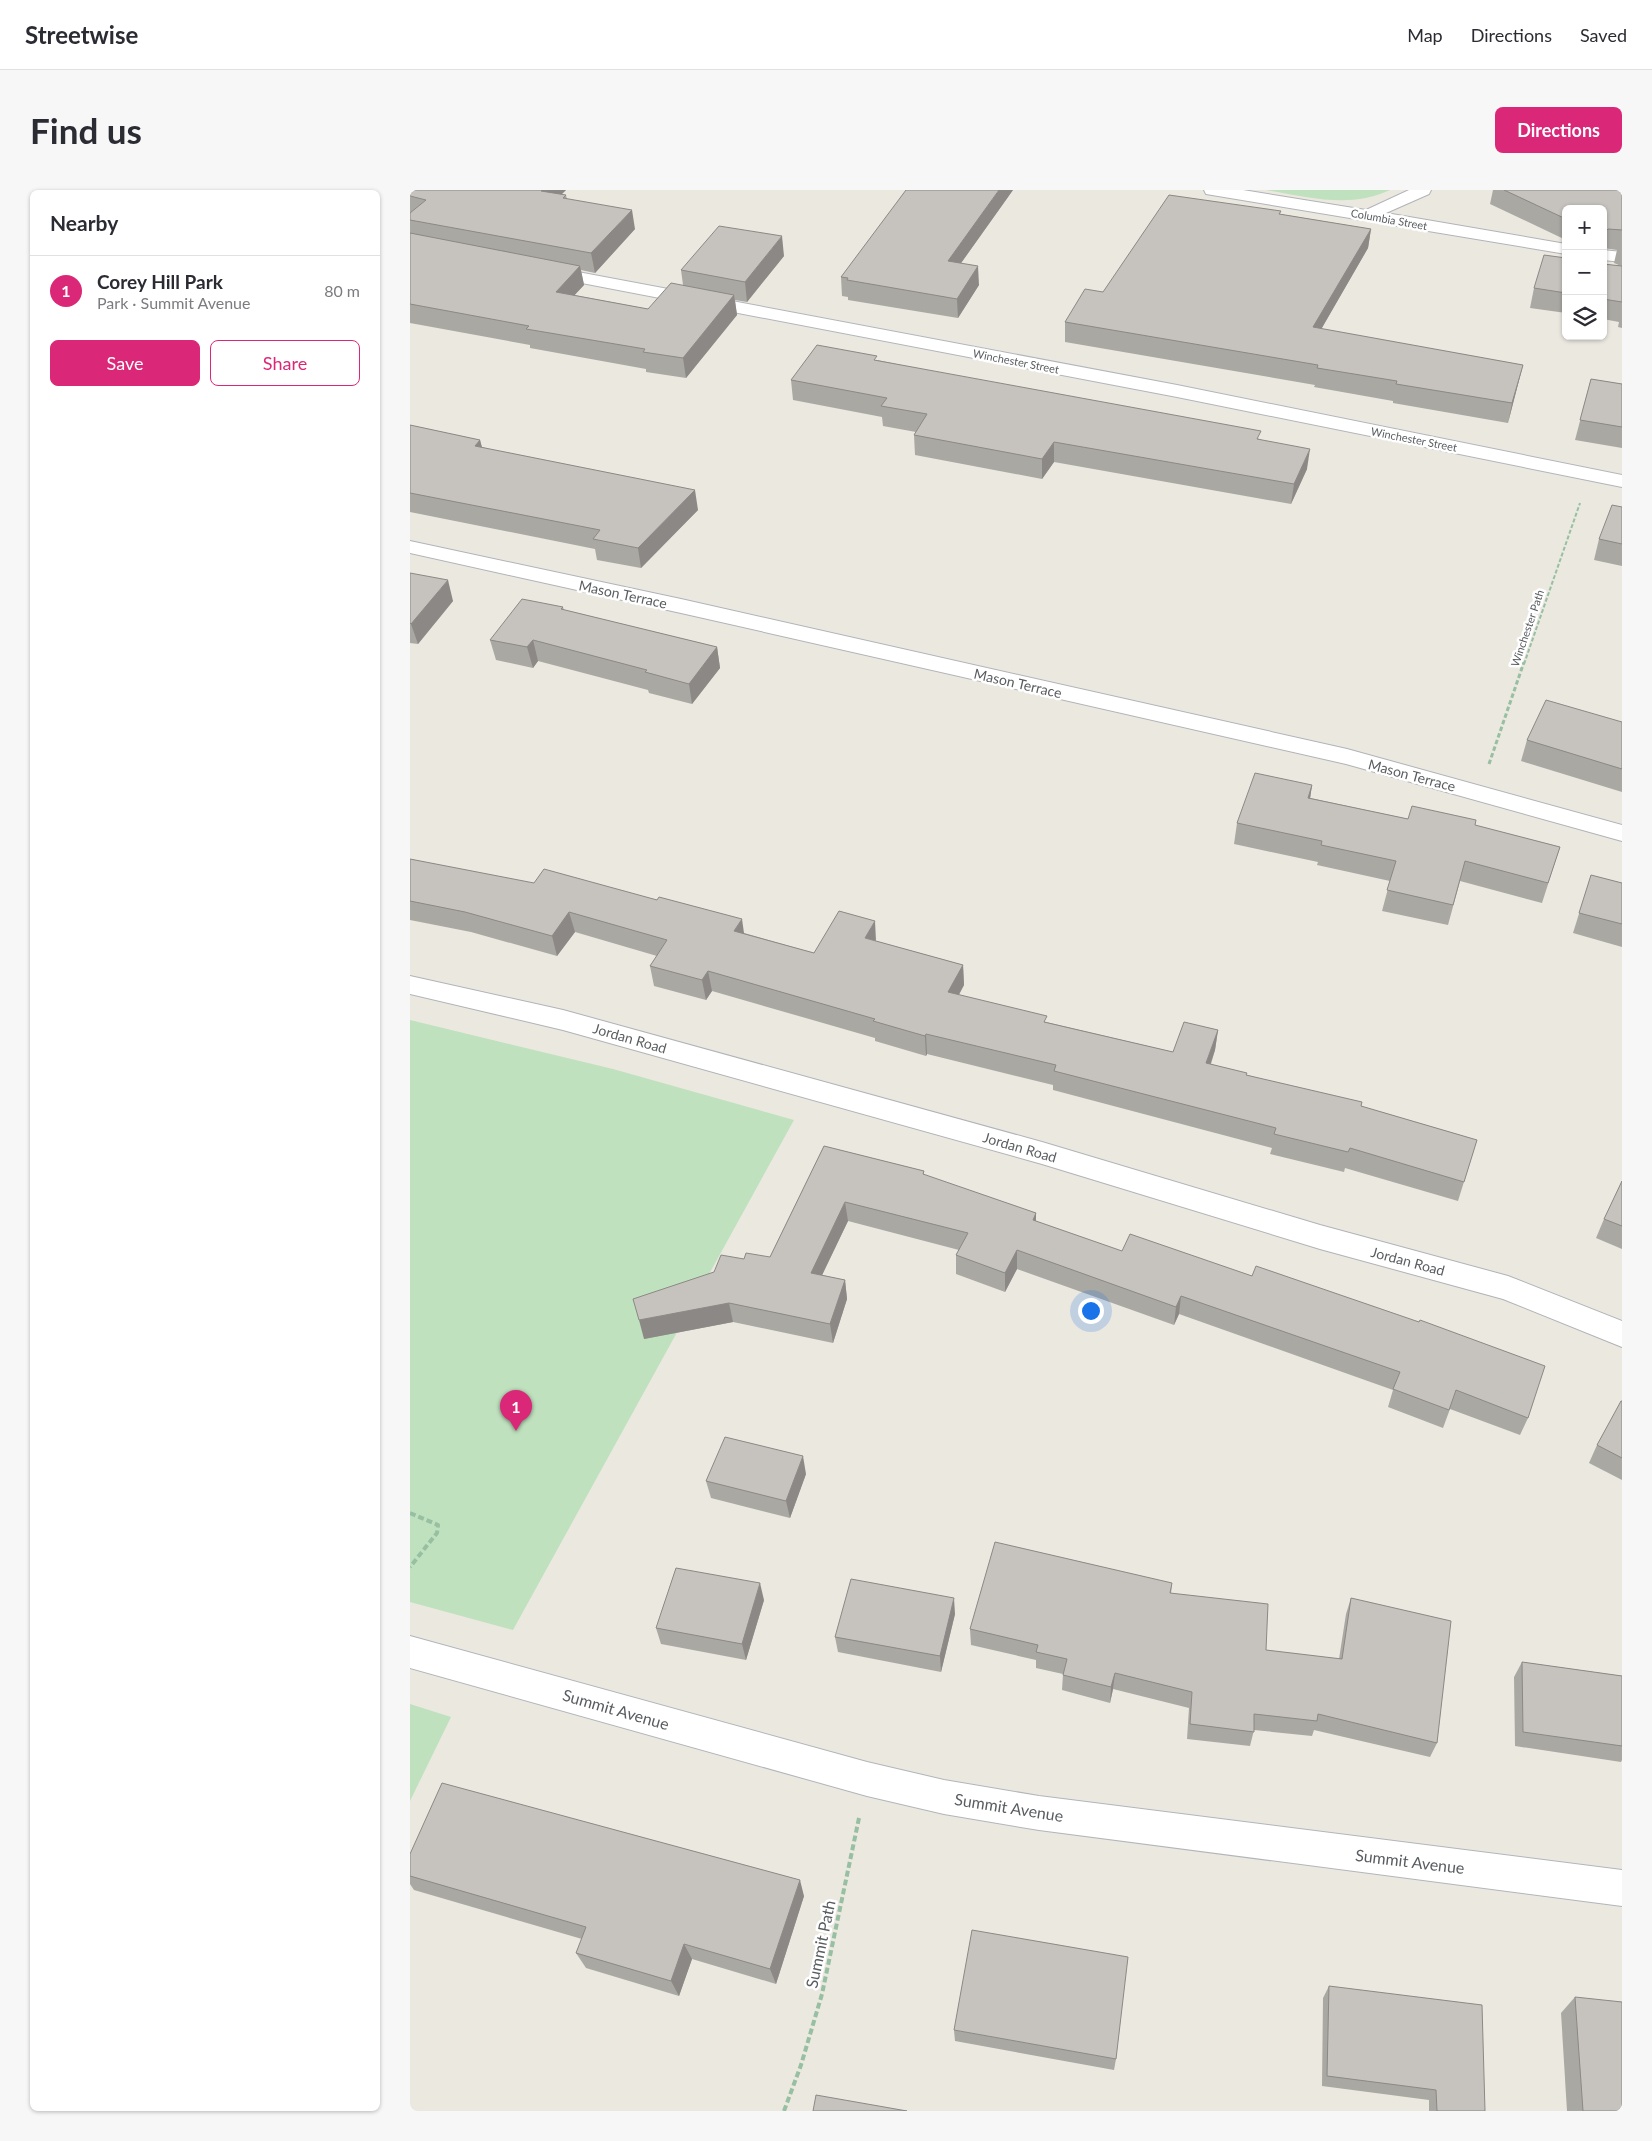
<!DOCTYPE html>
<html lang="en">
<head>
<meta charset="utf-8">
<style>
	:root { --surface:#fff; --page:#f7f7f7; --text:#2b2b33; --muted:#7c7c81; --line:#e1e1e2; --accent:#db2777 }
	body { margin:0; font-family:Lato,sans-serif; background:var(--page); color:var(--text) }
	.controls { position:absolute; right:15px; top:15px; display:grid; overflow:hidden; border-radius:8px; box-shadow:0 1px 4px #0004 }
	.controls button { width:45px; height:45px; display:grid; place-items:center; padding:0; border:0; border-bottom:1px solid var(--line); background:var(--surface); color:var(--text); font:25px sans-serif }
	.you { position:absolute; left:680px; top:1120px; width:18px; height:18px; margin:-12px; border:4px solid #fff; border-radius:50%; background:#1a73e8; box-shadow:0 0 0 8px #1a73e833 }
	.badge { display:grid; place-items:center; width:32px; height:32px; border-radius:50%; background:var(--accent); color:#fff; font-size:16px; font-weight:700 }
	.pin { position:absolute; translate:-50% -41px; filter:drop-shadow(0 1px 2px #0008) }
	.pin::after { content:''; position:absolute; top:26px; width:18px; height:15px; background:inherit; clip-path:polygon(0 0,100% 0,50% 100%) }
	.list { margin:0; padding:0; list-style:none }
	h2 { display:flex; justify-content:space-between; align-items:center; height:65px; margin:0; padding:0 20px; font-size:21px }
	h2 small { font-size:16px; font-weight:400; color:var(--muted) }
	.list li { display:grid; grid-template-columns:32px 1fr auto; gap:15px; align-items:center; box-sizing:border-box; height:70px; padding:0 20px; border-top:1px solid var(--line) }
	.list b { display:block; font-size:19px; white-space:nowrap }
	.list p { margin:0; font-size:16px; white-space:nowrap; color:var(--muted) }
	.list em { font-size:16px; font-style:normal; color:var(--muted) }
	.actions { display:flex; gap:10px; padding:15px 20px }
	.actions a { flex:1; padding:11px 0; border:1px solid var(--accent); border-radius:8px; text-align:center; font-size:18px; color:var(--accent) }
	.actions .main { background:var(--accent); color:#fff }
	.icon { flex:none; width:28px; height:28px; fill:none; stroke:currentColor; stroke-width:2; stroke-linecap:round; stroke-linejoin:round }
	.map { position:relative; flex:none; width:1212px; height:1921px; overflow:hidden; border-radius:8px }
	header { display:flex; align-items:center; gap:30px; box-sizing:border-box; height:70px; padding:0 25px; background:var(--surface); border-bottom:1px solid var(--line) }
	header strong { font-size:24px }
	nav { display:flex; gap:28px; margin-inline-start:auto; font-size:18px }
	.intro { display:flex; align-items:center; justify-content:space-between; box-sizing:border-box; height:120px; padding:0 30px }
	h1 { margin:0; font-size:35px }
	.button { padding:12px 22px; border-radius:8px; background:var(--accent); color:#fff; font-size:18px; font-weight:700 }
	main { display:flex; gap:30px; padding:0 30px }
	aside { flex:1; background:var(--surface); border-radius:8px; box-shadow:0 1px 4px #0004 }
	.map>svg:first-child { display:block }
</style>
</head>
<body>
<header>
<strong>Streetwise</strong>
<nav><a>Map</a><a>Directions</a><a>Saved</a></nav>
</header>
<div class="intro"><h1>Find us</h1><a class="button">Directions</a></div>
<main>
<aside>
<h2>Nearby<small></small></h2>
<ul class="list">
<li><span class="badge">1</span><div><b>Corey Hill Park</b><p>Park · Summit Avenue</p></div><em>80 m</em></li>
</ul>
<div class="actions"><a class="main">Save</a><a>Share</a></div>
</aside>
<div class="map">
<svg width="1212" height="1921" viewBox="0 0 1212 1921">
	<rect width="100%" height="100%" fill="#ebe8e0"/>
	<!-- green -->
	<g fill="#bfe1be">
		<path d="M856 0H980C940 19 898 7 856 0Z"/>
		<polygon points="0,830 203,879 384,930 103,1440 0,1412"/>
		<polygon points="0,1514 41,1527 0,1611"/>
	</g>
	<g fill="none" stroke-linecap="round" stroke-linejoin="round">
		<defs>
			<g id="street">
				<polygon points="794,0 833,0 956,20 999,0 1021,0 1019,4 976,23 1156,54 1156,64 796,4"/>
				<polygon points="1193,60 1212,62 1212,72 1193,70"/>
				<polygon points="0,351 271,409 937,559 1212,635 1212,651 936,574 271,423 0,363"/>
				<polygon points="0,786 153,820 632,952 910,1035 1098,1086 1212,1131 1212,1157 1093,1109 910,1059 632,974 153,840 0,804"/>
			</g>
			<g id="secondary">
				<polygon points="136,76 767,195 1212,285 1212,297 767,207 130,85 127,81 130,77"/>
				<polygon points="0,1446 457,1572 534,1590 629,1606 1212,1680 1212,1716 629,1640 534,1624 457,1606 0,1478"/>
			</g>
		</defs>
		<!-- street casing -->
		<use href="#street" stroke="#b1b3b7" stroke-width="2"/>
		<!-- secondary casing -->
		<use href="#secondary" stroke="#b2b5ba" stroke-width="2"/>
		<!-- path-far2 -->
		<polyline stroke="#97bfa2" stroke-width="2" stroke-dasharray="4 2" stroke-linecap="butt" points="1114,474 1170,313"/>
		<!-- path-far1 -->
		<polyline stroke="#97bfa2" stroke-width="3" stroke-dasharray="4.5 2.5" stroke-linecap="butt" points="1079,574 1114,472"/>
		<!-- path -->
		<g stroke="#97bfa2" stroke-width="4" stroke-dasharray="6 3" stroke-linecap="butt">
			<polyline points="0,1323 28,1335 27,1343 0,1377"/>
			<polyline points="374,1921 391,1875 412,1804 449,1628"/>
		</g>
		<!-- street -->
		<use href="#street" fill="#fff" fill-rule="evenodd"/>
		<!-- secondary -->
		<use href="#secondary" fill="#fff" fill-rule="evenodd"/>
	</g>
	<!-- wall -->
	<g fill="#aaa8a3">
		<polygon points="0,0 156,0 151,5 156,5 157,9 225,39 185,83 171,80 174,95 164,105 238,119 273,95 271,80 374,66 337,112 325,110 327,125 276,188 236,182 236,179 120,158 120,155 0,133"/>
		<polygon points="603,0 551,73 569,95 548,128 438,110 438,107 432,106 431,87"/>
		<polygon points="1083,0 1212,0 1212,138 1208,137 1209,132 1193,129 1193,74 1211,76 1204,73 1207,60 1193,58 1193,19 1156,19 1156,50 1080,14"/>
		<polygon points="871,21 870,24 961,39 958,58 911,139 1113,175 1098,233 983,213 983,211 904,197 905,195 655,152 655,132 693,102"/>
		<polygon points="1156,68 1156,123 1120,118 1124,98"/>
		<polygon points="467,170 850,249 897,279 881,314 644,272 632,289 505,265 504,245 506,242 473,236 472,227 383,210 381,190"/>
		<polygon points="1181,189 1212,194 1212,258 1165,250"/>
		<polygon points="0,235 70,250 72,257 288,320 231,378 187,370 185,359 0,322"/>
		<polygon points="1212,317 1212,376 1184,370 1189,349"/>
		<polygon points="0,383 43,411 8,454 0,453"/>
		<polygon points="153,417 154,420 307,457 310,478 282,514 239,503 238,500 128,471 123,478 86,470 80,450"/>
		<polygon points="1212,532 1212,602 1111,571 1117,550"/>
		<polygon points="902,595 900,608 998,629 1065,635 1150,657 1132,713 1050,691 1038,735 972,721 980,691 907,675 908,672 824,654 827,633"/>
		<polygon points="0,669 334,743 404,763 466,751 553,775 554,795 549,805 636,832 763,862 808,840 805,860 801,874 837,885 951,916 1067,950 1048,1011 935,978 934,982 860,964 862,958 643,900 643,895 517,864 516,866 465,851 465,848 302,801 296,810 244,796 240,776 247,766 165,742 147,766 61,742 0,730"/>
		<polygon points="1181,685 1212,693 1212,757 1163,743"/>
		<polygon points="414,956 514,981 514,985 626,1023 626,1031 1118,1228 1110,1245 1040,1219 1033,1238 978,1217 983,1200 769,1124 764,1135 607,1079 595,1102 546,1084 546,1065 549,1060 438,1031 412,1085 435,1090 437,1109 423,1153 323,1132 234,1149 304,1082 334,1069 360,1067"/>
		<polygon points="1212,991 1212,1059 1186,1048 1194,1029"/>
		<polygon points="1212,1211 1212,1290 1179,1273 1187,1255"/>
		<polygon points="396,1284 380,1328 301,1308 296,1291"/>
		<polygon points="762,1393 761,1404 856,1460 929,1469 936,1424 941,1408 1027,1553 1020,1567 904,1540 902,1546 844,1540 840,1556 777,1549 779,1518 703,1499 700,1513 652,1500 653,1484 626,1478 626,1470 561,1455 560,1439"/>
		<polygon points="354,1410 336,1470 251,1454 246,1438"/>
		<polygon points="545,1424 531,1482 428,1462 425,1447"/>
		<polygon points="1112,1472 1212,1486 1212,1570 1211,1572 1105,1556 1104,1487"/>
		<polygon points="0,1664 394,1706 366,1794 282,1769 269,1806 176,1778 166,1763 172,1749 4,1700 0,1694"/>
		<polygon points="919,1796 1075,1921 1019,1921 1019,1910 912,1896 913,1808"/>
		<polygon points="1165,1807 1212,1921 1157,1921 1151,1823"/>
		<polygon points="544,1840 706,1869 704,1880 545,1851"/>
	</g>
	<!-- shaded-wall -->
	<g fill="#8b8885">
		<polygon points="132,0 156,0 135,20"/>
		<polygon points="589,0 603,0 539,90 538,71"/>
		<polygon points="222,20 225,39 185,83 181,63"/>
		<polygon points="961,39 958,58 901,157 903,137"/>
		<polygon points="372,46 374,66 337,112 335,92"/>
		<polygon points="170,76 174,95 149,122 146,102"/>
		<polygon points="568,76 569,95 548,128 547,109"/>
		<polygon points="324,105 327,125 276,188 273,168"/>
		<polygon points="1113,175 1108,194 1098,233 1102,213"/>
		<polygon points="70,250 75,270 65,256"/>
		<polygon points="644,252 644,272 632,289 632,269"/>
		<polygon points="900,259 897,279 881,314 884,294"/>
		<polygon points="285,300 288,320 231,378 228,358"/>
		<polygon points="38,390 43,411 8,454 1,434"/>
		<polygon points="123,450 128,471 123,478 117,457"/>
		<polygon points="307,457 310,478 282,514 279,494"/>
		<polygon points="902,595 899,616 898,608"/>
		<polygon points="159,722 165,742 147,766 142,746"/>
		<polygon points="332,729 335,750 324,741"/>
		<polygon points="465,731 466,751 455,748"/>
		<polygon points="553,775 554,795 539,822 538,802"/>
		<polygon points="298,781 302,801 296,810 292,790"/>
		<polygon points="808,840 805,860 794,893 796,873"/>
		<polygon points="516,844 517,864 516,866 515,846"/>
		<polygon points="435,1012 438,1031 404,1102 401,1083"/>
		<polygon points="626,1023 626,1042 623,1030"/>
		<polygon points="607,1060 607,1079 595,1102 595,1083"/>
		<polygon points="435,1090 437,1109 423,1153 420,1134"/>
		<polygon points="771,1106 769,1124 764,1135 766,1117"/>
		<polygon points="319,1113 323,1132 234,1149 229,1130"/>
		<polygon points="393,1266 396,1284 380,1328 376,1311"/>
		<polygon points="350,1393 354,1410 336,1470 332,1454"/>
		<polygon points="544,1408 545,1424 531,1482 530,1466"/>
		<polygon points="705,1483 703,1499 700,1513 701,1497"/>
		<polygon points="390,1690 394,1706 366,1794 360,1779"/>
		<polygon points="274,1754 282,1769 269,1806 261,1791"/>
	</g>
	<!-- building -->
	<g fill="#c6c3be" stroke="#8b8885">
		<polygon points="0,0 132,0 131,1 156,5 153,8 222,20 181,63 0,30 0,23 16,10 0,6"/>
		<polygon points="496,0 589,0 538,71 568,76 547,109 437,90 438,88 431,87"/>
		<polygon points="1094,0 1212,0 1212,40 1198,39 1196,41 1196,48 1193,46 1193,19 1156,19 1156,29"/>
		<polygon points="759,5 871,21 869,24 961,39 903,137 1113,175 1102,213 986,194 987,191 907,178 908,175 655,132 675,99 693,102"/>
		<polygon points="309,36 372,46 335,92 271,80"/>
		<polygon points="0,43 170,76 146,102 238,119 261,93 324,105 273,168 233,162 235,159 116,139 119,136 0,114"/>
		<polygon points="1134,65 1156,68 1156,103 1124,98"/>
		<polygon points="1193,74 1212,76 1212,112 1193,109"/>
		<polygon points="407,155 467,166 464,170 851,241 847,249 900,259 884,294 644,252 632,269 504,245 517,224 471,216 477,208 381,190"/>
		<polygon points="1181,189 1212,194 1212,237 1170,230"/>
		<polygon points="0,235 70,250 65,256 285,300 228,358 183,349 190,340 0,303"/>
		<polygon points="1202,315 1212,317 1212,354 1189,349"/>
		<polygon points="0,383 38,390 1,434 0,433"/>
		<polygon points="112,409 153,417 151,419 307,457 279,494 235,482 237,480 123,450 117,457 80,450"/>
		<polygon points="1136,510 1212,532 1212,579 1117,550"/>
		<polygon points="845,583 902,595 898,608 998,629 1002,616 1066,630 1065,635 1150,657 1138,693 1055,671 1043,715 977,700 986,671 911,655 912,651 827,633"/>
		<polygon points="0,669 124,693 134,679 247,710 249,707 332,729 324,741 404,763 429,721 465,731 455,748 553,775 538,802 637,826 634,832 763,862 774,832 808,840 796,873 837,883 836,885 952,912 951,916 1067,950 1054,992 940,958 938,962 864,944 866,938 644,881 646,875 516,844 515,846 463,831 465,829 298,781 292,790 240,776 257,750 159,722 142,746 55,722 0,711"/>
		<polygon points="1181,685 1212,693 1212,734 1169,723"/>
		<polygon points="414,956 514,981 513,984 626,1023 623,1030 712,1061 720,1044 842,1086 846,1076 1009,1132 1010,1130 1135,1176 1118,1228 1046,1200 1039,1220 983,1199 990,1182 771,1106 766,1117 607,1060 595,1083 546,1065 558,1043 435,1012 401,1083 435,1090 420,1134 319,1113 229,1130 223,1109 304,1082 311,1065 334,1069 336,1063 360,1067"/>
		<polygon points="1212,991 1212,1036 1194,1029"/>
		<polygon points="1211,1211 1212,1211 1212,1268 1187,1255"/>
		<polygon points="315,1247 393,1266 376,1311 296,1291"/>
		<polygon points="585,1352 762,1393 760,1403 858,1414 856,1460 932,1469 941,1408 1041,1431 1027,1553 908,1524 907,1531 844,1524 844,1542 780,1534 782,1502 705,1483 701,1497 653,1485 657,1469 626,1462 628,1455 560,1439"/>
		<polygon points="266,1378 350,1393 332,1454 246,1438"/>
		<polygon points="441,1389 544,1408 530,1466 425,1447"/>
		<polygon points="1112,1472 1212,1486 1212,1556 1113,1542"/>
		<polygon points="32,1593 390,1690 360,1779 274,1754 261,1791 166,1763 176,1737 0,1686 0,1664"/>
		<polygon points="562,1740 718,1767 706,1869 544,1840"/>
		<polygon points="919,1796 1072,1815 1075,1921 1027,1921 1026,1900 917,1886"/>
		<polygon points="1165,1807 1212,1812 1212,1921 1173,1921"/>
		<polygon points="406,1905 497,1921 403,1921"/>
	</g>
	<g text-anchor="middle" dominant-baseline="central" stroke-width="5" stroke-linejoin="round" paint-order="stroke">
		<!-- far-street labels -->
		<g font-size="11" fill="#595d60" stroke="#fff">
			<text transform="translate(979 29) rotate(10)">Columbia Street</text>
			<text transform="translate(606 171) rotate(11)">Winchester Street</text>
			<text transform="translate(1004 249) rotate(11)">Winchester Street</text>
			<text transform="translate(1117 438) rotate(-71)">Winchester Path</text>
		</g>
		<!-- street labels -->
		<g font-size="14" fill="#595d60" stroke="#fff">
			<text transform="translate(213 404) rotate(12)">Mason Terrace</text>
			<text transform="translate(608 493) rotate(13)">Mason Terrace</text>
			<text transform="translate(1002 585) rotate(15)">Mason Terrace</text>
			<text transform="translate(220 848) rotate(16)">Jordan Road</text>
			<text transform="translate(610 957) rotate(16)">Jordan Road</text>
			<text transform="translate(998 1071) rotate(15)">Jordan Road</text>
		</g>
		<!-- near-street labels -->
		<g font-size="16" fill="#595d60" stroke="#fff">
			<text transform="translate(206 1519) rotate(16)">Summit Avenue</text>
			<text transform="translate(599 1617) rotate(9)">Summit Avenue</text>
			<text transform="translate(1000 1671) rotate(7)">Summit Avenue</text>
			<text transform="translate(410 1754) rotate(-78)">Summit Path</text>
		</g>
	</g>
</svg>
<div class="controls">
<button>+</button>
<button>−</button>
<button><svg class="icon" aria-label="layers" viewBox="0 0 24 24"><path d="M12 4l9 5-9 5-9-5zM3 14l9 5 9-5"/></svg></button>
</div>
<div class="you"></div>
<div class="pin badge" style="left:106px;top:1241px">1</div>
</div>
</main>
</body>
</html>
